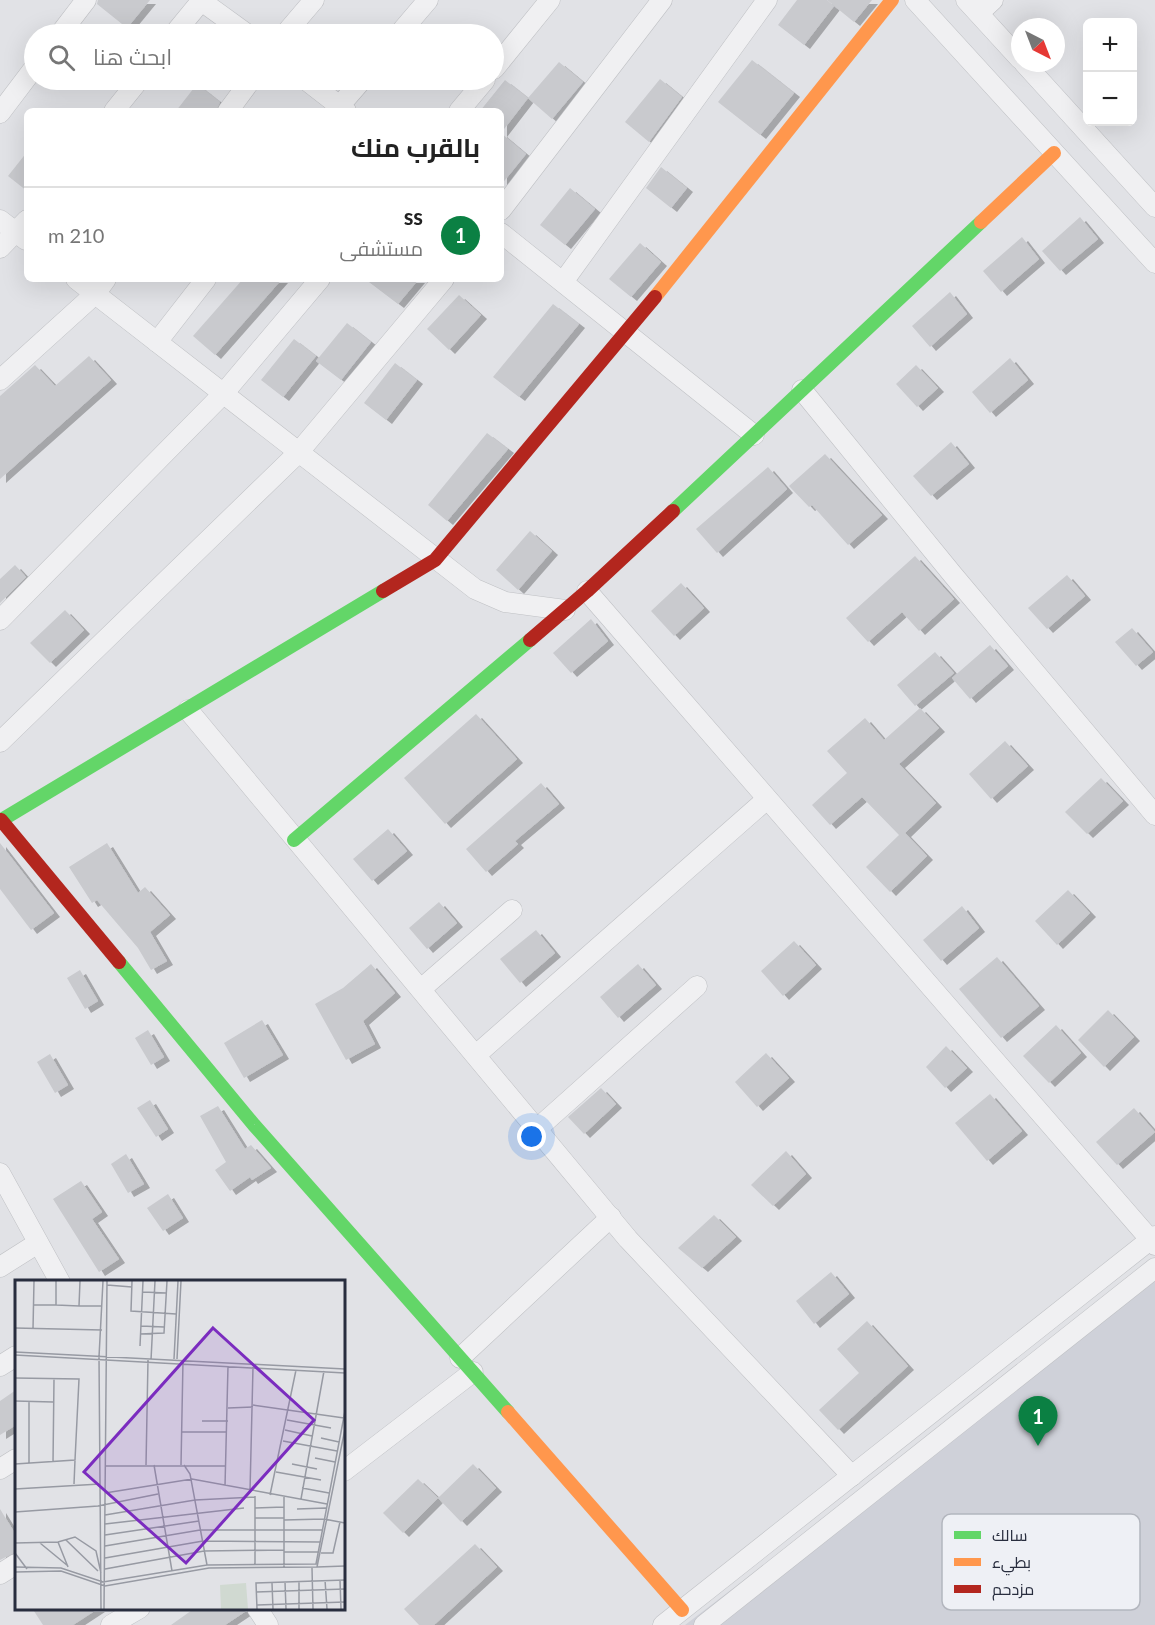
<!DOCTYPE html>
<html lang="ar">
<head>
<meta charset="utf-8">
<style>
	:root { --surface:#fff; --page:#f6f6f6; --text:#222; --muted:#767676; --line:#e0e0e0; --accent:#0b8043 }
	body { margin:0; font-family:Lato,Cairo,sans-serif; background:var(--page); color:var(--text); direction:rtl }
	.controls { position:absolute; right:18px; top:18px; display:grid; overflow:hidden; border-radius:9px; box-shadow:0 6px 24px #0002 }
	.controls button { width:54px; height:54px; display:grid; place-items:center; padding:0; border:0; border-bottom:2px solid var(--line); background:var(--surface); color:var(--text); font:30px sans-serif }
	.compass { position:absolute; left:1011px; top:18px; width:54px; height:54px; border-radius:50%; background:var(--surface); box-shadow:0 6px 24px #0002; rotate:138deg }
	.you { position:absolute; left:532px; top:1137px; width:21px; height:21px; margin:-15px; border:4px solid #fff; border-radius:50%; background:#1a73e8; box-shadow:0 0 0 9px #1a73e833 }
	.badge { display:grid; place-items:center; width:39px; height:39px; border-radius:50%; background:var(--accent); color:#fff; font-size:20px; font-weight:700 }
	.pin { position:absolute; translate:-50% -50px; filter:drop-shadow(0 2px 3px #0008) }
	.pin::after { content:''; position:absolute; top:32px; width:21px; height:18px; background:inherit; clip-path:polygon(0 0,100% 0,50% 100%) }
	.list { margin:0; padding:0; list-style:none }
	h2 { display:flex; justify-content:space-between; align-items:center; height:78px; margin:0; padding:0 24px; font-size:26px }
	h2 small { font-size:20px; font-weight:400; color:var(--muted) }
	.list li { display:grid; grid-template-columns:39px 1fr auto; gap:18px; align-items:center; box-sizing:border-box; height:96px; padding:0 24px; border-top:2px solid var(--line) }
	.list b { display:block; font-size:22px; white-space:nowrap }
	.list p { margin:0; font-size:20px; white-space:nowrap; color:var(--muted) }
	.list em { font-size:20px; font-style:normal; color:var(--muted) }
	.icon { flex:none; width:33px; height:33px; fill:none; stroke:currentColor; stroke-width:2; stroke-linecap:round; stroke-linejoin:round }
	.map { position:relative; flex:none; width:1155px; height:1625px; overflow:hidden; direction:ltr }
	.search { position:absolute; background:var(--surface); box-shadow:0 6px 24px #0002; left:24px; top:24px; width:480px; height:66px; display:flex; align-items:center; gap:15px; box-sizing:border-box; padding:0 21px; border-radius:33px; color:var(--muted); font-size:22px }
	.panel { position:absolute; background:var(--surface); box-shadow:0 6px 24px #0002; left:24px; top:108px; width:480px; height:174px; border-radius:9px; direction:rtl }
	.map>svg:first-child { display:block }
</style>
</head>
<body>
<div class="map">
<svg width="1155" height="1625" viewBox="0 0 1155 1625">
	<defs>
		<filter id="shadow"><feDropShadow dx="6" dy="4" stdDeviation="0" flood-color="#0004"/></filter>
	</defs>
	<rect width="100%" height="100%" fill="#e1e2e6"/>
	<!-- built -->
	<polygon fill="#cfd1d9" points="1155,1266 1155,1625 685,1625"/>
	<!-- building -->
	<g fill="#c9cace" filter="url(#shadow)">
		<polygon points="98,0 150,0 127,28 97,4"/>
		<polygon points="797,0 827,0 834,6 804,45 778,25"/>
		<polygon points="827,0 872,0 854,22"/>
		<polygon points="752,60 794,93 760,135 718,102"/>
		<polygon points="559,62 583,82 552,119 528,98"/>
		<polygon points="660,79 682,97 649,142 625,122"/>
		<polygon points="505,80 528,98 501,133 501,111 480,111"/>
		<polygon points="197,84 220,102 216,111 176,111"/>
		<polygon points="501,133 526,154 501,185"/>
		<polygon points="27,152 27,191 8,176"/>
		<polygon points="661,167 687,188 671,208 646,188"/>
		<polygon points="570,188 595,209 565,245 540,225"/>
		<polygon points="1080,217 1098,239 1060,271 1042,251"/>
		<polygon points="1022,237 1039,259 1001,292 983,271"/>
		<polygon points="640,243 661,262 631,297 609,279"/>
		<polygon points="243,279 282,279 215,355 193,336"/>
		<polygon points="365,279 419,279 398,304"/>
		<polygon points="950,292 967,314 930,347 912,326"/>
		<polygon points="459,295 481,315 449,350 427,329"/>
		<polygon points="553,304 579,324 519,397 493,377"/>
		<polygon points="347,323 371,342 341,380 316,361"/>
		<polygon points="294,339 316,356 283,397 261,380"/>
		<polygon points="89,356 111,380 0,479 0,396 35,365 55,386"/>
		<polygon points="1010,358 1028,380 990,413 972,392"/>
		<polygon points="395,363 417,380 386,420 364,403"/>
		<polygon points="916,365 938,388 917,407 896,384"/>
		<polygon points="487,433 508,449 447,521 428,505"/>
		<polygon points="951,442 969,464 931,496 913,476"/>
		<polygon points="825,454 882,515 848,545 812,505 809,507 789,486"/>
		<polygon points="768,467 787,489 717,553 696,529"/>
		<polygon points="530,531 552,551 518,590 496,570"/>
		<polygon points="915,556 954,599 919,631 902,612 868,642 846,618"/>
		<polygon points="15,565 26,577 0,603 0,579"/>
		<polygon points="1067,575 1085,596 1047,629 1028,608"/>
		<polygon points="681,583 704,608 674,636 651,611"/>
		<polygon points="65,610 84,630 50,663 30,643"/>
		<polygon points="591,619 608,641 571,673 553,653"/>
		<polygon points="1132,628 1153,652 1136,666 1115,642"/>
		<polygon points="990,645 1008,666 970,699 952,678"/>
		<polygon points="935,652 954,673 915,706 897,685"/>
		<polygon points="920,708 939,728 899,764 936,803 905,833 927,856 890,892 866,867 899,835 862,797 830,825 812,805 847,773 827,751 865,718 884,740"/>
		<polygon points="476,714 517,759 445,824 404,778"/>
		<polygon points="1005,741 1028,766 991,799 969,774"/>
		<polygon points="1101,778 1123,801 1087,834 1065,812"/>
		<polygon points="541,783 559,804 515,841 518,844 486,872 466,849"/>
		<polygon points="388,829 407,851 372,881 353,859"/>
		<polygon points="0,843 54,913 31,930 0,889"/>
		<polygon points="107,843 138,893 145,887 170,915 150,932 167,961 151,970 138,948 97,900 92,903 69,867"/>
		<polygon points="1068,890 1090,913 1057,945 1035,921"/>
		<polygon points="439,902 457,923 427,949 409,928"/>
		<polygon points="962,906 979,928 941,961 923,940"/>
		<polygon points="536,930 555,953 520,983 500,959"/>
		<polygon points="794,941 816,965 783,996 761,971"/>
		<polygon points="997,957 1039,1006 1001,1038 959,989"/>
		<polygon points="371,964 395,993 363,1021 375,1044 346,1060 315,1004 343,988"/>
		<polygon points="638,964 656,985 618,1018 600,997"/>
		<polygon points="80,970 98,1001 85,1009 67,978"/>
		<polygon points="1108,1010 1134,1037 1104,1067 1078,1040"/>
		<polygon points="262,1020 283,1055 244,1078 224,1043"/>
		<polygon points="1056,1025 1081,1053 1049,1083 1023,1056"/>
		<polygon points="148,1030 164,1057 151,1065 135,1038"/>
		<polygon points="946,1046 967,1068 945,1088 926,1067"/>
		<polygon points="766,1053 789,1078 757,1107 735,1082"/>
		<polygon points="50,1054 68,1085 55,1093 37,1062"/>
		<polygon points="601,1088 616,1104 584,1134 568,1117"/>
		<polygon points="990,1094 1022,1131 987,1161 955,1123"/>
		<polygon points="150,1100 168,1129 156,1137 137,1108"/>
		<polygon points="218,1106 245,1149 251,1145 271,1168 252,1180 250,1177 230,1191 215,1170 226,1162 200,1116"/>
		<polygon points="1134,1108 1155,1132 1117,1165 1096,1142"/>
		<polygon points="786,1151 806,1174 773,1206 751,1185"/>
		<polygon points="126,1154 144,1184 128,1193 111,1164"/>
		<polygon points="81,1181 102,1212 92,1219 119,1259 99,1272 53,1199"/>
		<polygon points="168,1194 183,1218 163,1231 147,1208"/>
		<polygon points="714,1215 736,1237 702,1268 678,1248"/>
		<polygon points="831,1272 849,1294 814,1324 796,1301"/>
		<polygon points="867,1321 908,1366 838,1430 819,1410 859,1373 837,1349"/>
		<polygon points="16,1390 16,1425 0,1435 0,1401"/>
		<polygon points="473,1464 496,1488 461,1522 438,1498"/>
		<polygon points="418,1479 438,1498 403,1533 383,1513"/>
		<polygon points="0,1509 16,1535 16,1552 0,1560"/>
		<polygon points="475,1544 497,1567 434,1625 419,1625 404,1609"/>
		<polygon points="32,1608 99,1608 73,1625 43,1625"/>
		<polygon points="195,1608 245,1608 246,1611 225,1625 171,1625"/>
	</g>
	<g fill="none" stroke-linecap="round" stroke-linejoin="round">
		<defs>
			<g id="street">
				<polyline points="200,0 247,34"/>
				<polyline points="915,0 1155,263"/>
				<polyline points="966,0 1020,59"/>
				<polyline points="979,13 993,0"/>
				<polyline points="60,34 86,0"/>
				<polyline points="174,34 202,0"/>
				<polyline points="285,34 314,0"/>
				<polyline points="399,34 428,0"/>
				<polyline points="1024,63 1155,207"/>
				<polyline points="494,69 550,0"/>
				<polyline points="306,80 346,111"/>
				<polyline points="114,111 139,80"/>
				<polyline points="228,111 251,80"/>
				<polyline points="335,111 362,80"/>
				<polyline points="459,111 485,80"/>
				<polyline points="0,113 34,68"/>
				<polyline points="501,210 662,0"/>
				<polyline points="0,220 26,240"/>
				<polyline points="501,233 754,435"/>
				<polyline points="0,248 27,220"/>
				<polyline points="76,279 475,589 505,602 565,610"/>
				<polyline points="563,282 767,0"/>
				<polyline points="157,342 206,279"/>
				<polyline points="0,380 95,294 106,279"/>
				<polyline points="802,390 953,575 1155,815"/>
				<polyline points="587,591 1155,1245"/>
				<polyline points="0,620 223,394 320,279"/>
				<polyline points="188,710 628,1239 852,1476"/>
				<polyline points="0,742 298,453 444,279"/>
				<polyline points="421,989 512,910"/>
				<polyline points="476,1055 767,799"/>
				<polyline points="538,1128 697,986"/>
				<polyline points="0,1173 60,1282"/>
				<polyline points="0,1267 38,1243"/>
				<polyline points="460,1358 611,1217"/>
				<polyline points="0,1366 16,1356"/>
				<polyline points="0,1469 16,1459"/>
				<polyline points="344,1471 473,1372"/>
				<polyline points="0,1574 16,1564"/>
				<polyline points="257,1608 268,1625"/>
				<polyline points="111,1625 140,1608"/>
				<polyline points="663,1625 1155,1236"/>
				<polyline points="704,1625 1155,1268"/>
			</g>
		</defs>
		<!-- street casing -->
		<use href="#street" stroke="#bfc0c4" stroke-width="21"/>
		<!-- street -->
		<use href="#street" stroke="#f0f0f2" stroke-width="20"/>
		<!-- fast -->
		<g stroke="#63d668" stroke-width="14">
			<polyline points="673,511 981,222"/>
			<polyline points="0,821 383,591"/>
			<polyline points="294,840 530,640"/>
			<polyline points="119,962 254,1125 508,1412"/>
		</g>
		<!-- slow -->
		<g stroke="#ff974d" stroke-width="14">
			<polyline points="981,222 1054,153"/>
			<polyline points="655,297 892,0"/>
			<polyline points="508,1412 682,1610"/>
		</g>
		<!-- jam -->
		<g stroke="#b3261e" stroke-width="14">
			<polyline points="383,591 435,560 655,297"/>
			<polyline points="530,640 587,591 673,511"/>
			<polyline points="1,820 119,962"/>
		</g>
	</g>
	<!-- overview -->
	<g transform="translate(15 1280)">
		<rect width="330" height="330" fill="#e1e2e6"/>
		<path d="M231 303 233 329H206L205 305Z" fill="#d0d9d1"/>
		<path fill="none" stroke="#979aa3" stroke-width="1.5" d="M117 1 116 31 161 34M92 5 117 7M128 12 151 13M19 25H41V1M41 25 64 26 65 1M64 26H87M126 46 149 47M0 48 87 50M18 49 19 1M125 54 149 53 152 1M125 66 128 1M0 72 330 89M0 75 330 93M159 79 163 1M162 79 166 1M136 80 140 1M0 98 64 99 60 180 0 184M0 121 38 122M238 125 329 138M213 128 238 127M272 140 316 148M187 141H213M270 150 297 156M166 152H212M306 158 324 162M268 161 322 171M300 178 320 182M38 183 39 99M14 184V121M277 184 302 189M131 185 133 80M139 185 157 291M166 185 168 81M169 185 175 194 192 285M90 186H211M261 192 306 200M59 204 60 180M210 206 213 86M287 208 314 213M0 209 85 204M235 211 238 87M90 213 177 199 312 224M255 215 281 90M269 217V287M286 219 309 91M240 228 269 227M282 229 311 228M0 232 83 226 143 214M90 235 180 220 240 217M240 238H269M269 240 309 239 330 243M90 244 229 228M90 255 184 241M51 260 83 291M43 262 53 287M0 263 43 262 60 257 81 271 86 293M25 263 53 286M90 266 185 250H308M269 272H304M0 273 12 289M306 273H318L325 242M90 278 188 261 305 262M240 284V216M0 287 46 288 88 302 192 285 301 284 330 131M302 287 330 286M297 288 298 329M90 289 189 271 269 270M0 292 46 291 90 306 194 288 302 287 330 149M310 300 312 329M325 300 326 329M284 301V329M270 302 271 329M257 303 258 329M241 312 330 309M242 325 330 322M86 329 84 77 88 1M89 329 92 1M242 329 241 303 330 300"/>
		<path fill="#7b2cbf" fill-opacity="0.15" stroke="#7b2cbf" stroke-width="3" d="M198 48 299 140 171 283 69 192Z"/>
		<rect width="330" height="330" fill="none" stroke="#282d3e" stroke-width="3"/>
	</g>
	<!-- legend -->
	<rect x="942" y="1514" width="198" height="96" rx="9" fill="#eef0f5" stroke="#b3b6be" stroke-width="1.5"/>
	<rect x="954" y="1531" width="27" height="8" fill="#63d668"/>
	<rect x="954" y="1558" width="27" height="8" fill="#ff974d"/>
	<rect x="954" y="1585" width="27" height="8" fill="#b3261e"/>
	<g font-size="16" fill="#282d3e">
		<text x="992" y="1541">سالك</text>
		<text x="992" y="1568">بطيء</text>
		<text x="992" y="1595">مزدحم</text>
	</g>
</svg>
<div class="controls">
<button>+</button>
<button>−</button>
</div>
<svg class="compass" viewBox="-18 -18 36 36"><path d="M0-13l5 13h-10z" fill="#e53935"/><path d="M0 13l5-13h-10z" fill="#767676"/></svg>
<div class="you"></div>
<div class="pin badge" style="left:1038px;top:1446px">1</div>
<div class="search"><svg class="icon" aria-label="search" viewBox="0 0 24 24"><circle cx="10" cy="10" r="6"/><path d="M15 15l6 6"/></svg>ابحث هنا</div>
<section class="panel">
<h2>بالقرب منك<small></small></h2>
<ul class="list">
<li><span class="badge">1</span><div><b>ss</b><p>مستشفى</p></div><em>210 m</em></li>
</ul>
</section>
</div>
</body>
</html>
